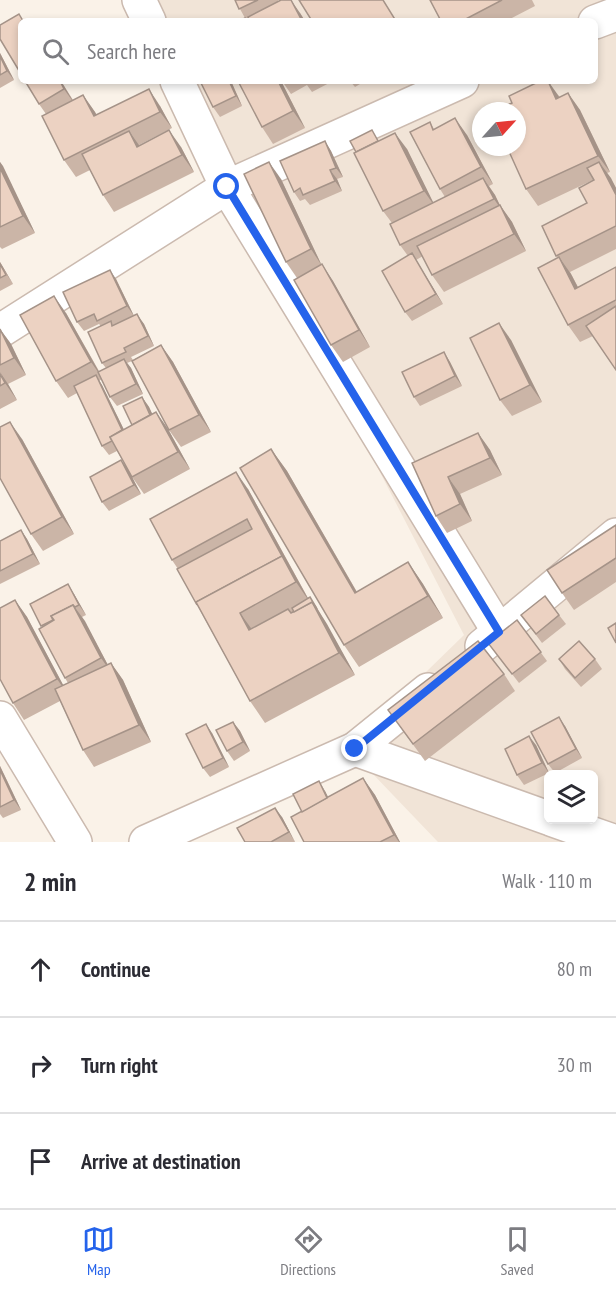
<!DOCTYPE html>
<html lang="en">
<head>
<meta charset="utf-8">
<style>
	:root { --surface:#fff; --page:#f2f2f3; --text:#2b2b33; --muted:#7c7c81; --line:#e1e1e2; --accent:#2563eb }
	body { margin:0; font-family:"PT Sans Narrow",sans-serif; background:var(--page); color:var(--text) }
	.controls { position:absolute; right:18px; bottom:18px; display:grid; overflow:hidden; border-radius:9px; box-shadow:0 3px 9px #0003 }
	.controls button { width:54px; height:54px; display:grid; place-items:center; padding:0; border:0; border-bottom:2px solid var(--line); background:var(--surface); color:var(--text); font:30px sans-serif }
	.compass { position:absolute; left:472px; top:102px; width:54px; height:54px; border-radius:50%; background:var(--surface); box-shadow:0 3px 9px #0003; rotate:63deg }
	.stop { position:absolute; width:18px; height:18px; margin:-14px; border:4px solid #2563eb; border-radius:50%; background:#fff }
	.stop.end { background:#2563eb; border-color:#fff; box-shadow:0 2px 6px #0008 }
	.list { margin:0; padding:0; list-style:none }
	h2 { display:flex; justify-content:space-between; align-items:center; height:78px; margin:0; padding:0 24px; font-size:26px }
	h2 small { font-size:20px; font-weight:400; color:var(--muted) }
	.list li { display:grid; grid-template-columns:39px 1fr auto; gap:18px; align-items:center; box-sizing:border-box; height:96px; padding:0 24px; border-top:2px solid var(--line) }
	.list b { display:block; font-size:22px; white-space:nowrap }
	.list em { font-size:20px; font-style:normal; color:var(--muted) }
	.icon { flex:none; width:33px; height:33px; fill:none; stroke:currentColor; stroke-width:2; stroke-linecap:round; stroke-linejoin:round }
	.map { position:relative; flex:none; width:616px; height:842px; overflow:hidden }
	.search { position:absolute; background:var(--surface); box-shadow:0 3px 9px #0003; left:18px; right:18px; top:18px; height:66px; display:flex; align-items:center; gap:15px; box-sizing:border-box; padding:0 21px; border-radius:9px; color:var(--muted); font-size:22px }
	.sheet { height:366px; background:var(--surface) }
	nav { display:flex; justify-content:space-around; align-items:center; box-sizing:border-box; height:84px; border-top:2px solid var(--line); background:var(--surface); font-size:16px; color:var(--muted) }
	nav a { display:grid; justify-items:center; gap:3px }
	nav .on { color:var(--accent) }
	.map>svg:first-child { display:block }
</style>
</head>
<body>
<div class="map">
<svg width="616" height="842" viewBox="0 0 616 842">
	<rect width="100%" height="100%" fill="#faf2e8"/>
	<!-- residential -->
	<path fill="#f1e4d7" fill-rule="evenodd" d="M136 0H616V842H438L348 748 464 635 178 81H595V21H147ZM481 111H517V147H481ZM548 774H594V820H548Z"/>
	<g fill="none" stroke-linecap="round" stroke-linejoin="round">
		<defs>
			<g id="minor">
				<polyline points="139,0 149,21"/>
				<polyline points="595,22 616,14"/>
				<polyline points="177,81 227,187 499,632"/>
				<polyline points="0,331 227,187 462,81"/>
				<polyline points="482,646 616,535"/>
				<polyline points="0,718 75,842"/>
				<polyline points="355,749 548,818"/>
				<polyline points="553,820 616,842"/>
				<polyline points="146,842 355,749 428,690"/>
			</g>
		</defs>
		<!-- minor casing -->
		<use href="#minor" stroke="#cbbaaf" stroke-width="36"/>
		<!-- minor -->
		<use href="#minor" stroke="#fff" stroke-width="33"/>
	</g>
	<!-- wall -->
	<g fill="#cbb5a7">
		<polygon points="235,0 278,0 278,1 300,13 305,21 239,21 245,18"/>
		<polygon points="430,0 532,0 535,6 506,21 441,21"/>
		<polygon points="0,53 14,80 0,88"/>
		<polygon points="61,81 73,100 83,95 97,115 160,106 172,128 139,145 181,147 194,172 114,212 103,195 90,170 76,177 64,160 46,114 39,104"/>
		<polygon points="231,81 242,106 220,117 213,107"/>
		<polygon points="238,81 281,81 305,128 273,144 262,127"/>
		<polygon points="282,81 333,81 312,92 307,85 291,94"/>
		<polygon points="350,81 365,81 355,87"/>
		<polygon points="568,93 580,110 610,172 607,173 616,188 616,249 570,272 578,287 616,267 616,370 593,336 580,342 568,325 558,258 556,256 587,203 593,180 538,206 526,189 558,95 560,97"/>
		<polygon points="430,122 434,129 467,135 493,184 489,186 495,195 500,205 512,222 526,251 444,292 432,275 423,256 416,260 443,304 412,321 405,312 408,256 400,245 392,223 383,211 379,140 407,149 433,203 445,197 440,189"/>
		<polygon points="325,141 331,151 343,177 337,179 342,191 310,205 305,199 300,201 294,192"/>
		<polygon points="0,162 35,233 2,249 0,247"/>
		<polygon points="281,179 321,264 333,281 370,347 343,362 331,345 297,278 286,262"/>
		<polygon points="0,262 13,284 0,291"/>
		<polygon points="116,279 134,316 144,324 154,346 131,357 133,360 161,345 173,362 211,432 181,447 169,430 132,361 127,363 131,368 143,394 117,406 110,397 102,379 99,381 102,385 124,430 132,425 142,397 149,407 152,414 156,412 168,429 190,469 144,494 130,474 141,494 109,511 102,502 121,460 127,468 117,451 109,455 102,446 77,393 68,398 56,381 66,313 99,371 106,368 102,363 100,325 99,324 84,331 77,322"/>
		<polygon points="0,329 11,344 26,375 8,384 17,400 0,409"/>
		<polygon points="511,340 542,402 512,416 500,400"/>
		<polygon points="444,352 450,362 462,386 420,406 414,397"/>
		<polygon points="478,433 490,450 502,475 460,494 472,521 447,533 436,516 412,463"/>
		<polygon points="22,439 74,534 43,551 31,534"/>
		<polygon points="271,449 287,471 357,592 408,562 423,584 443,618 359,667 344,645"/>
		<polygon points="248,489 308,598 316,606 355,675 265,723 250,701 197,605 178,569 172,560"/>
		<polygon points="616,525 616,582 574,610 562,593"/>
		<polygon points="21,530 27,539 40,564 0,584 0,541"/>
		<polygon points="74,594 86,615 82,617 108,665 111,663 123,680 151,742 94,767 83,750 60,701 24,720 13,703 15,600 27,617 63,685 68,683 65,678 42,627 30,604"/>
		<polygon points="521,615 559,615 566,624 542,643"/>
		<polygon points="517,620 547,661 519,683 488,643"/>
		<polygon points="559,659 595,659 602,669 581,687 565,669"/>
		<polygon points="504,674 515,691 425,761 388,710"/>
		<polygon points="233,722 240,731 250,751 234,761 227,751"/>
		<polygon points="565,726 582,758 555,773 548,764"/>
		<polygon points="212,733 229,767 210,777 203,768"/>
		<polygon points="536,745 549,773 524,785 517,775"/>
		<polygon points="0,766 21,810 3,818 0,814"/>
		<polygon points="363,778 375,795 400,842 304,842 302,812 325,791 328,797"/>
		<polygon points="282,817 295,842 245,842"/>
	</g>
	<!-- shaded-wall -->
	<g fill="#a59388">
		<polygon points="291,0 300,13 305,21 302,21"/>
		<polygon points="0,53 14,80 7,71 0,56"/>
		<polygon points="60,81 61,81 76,106 64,89"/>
		<polygon points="229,81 231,81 242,106 236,96"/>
		<polygon points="278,81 281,81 305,128 293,111"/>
		<polygon points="548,81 558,95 568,116 556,99"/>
		<polygon points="149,89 160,106 172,128 160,112"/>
		<polygon points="568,93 580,110 610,172 598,156"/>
		<polygon points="83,95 95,112 106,133 94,116"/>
		<polygon points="455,118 467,135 493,184 481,167"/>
		<polygon points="169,130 181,147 194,172 182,155"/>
		<polygon points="129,131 141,148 137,147"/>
		<polygon points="395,133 407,149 436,208 424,191"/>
		<polygon points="325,141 331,151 343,177 336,168"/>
		<polygon points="0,162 3,166 35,233 23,216 0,168"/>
		<polygon points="269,162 281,179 322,266 311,249"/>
		<polygon points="599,162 611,178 616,188 616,195"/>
		<polygon points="330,170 337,179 342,191 335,181"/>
		<polygon points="483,178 495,195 502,210 500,205 512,222 526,251 514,234 505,215 494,199"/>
		<polygon points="412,253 418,263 443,304 436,294"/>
		<polygon points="559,257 571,274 587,305 575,289"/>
		<polygon points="0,262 13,284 0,264"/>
		<polygon points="322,264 333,281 370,347 359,330"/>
		<polygon points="110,270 116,279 134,316 127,306"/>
		<polygon points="54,296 66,313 103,379 91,362"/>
		<polygon points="137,314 144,324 154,346 148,336"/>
		<polygon points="499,323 511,340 542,402 530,385"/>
		<polygon points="0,329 11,344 26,375 14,358"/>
		<polygon points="161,345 173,362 211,432 199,415"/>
		<polygon points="444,352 450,362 462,386 455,376"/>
		<polygon points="124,359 131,368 143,394 136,384"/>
		<polygon points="0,372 8,384 17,400 5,383"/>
		<polygon points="96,375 102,385 131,444 124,435"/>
		<polygon points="142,397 149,407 160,430 153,420"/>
		<polygon points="156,412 168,429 190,469 178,452"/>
		<polygon points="10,422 22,439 74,534 62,517"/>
		<polygon points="478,433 490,450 502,475 490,458"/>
		<polygon points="271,449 287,471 370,615 355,593"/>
		<polygon points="121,460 128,469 141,494 134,485"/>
		<polygon points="236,472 248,489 311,604 296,582"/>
		<polygon points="448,477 460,494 472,521 460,504"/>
		<polygon points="21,530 27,539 40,564 33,554"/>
		<polygon points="408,562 423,584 443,618 428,596"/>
		<polygon points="68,584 74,594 86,615 79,605"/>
		<polygon points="310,597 327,624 355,675 339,653"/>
		<polygon points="15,600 27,617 69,696 57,679"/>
		<polygon points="73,605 85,621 113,675 101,658"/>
		<polygon points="240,613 256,635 249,630"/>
		<polygon points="111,663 123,680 151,742 139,725"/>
		<polygon points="559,717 565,726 582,758 576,749"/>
		<polygon points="233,722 240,731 250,751 243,742"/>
		<polygon points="206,724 212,733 229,767 223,758"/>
		<polygon points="529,736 536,745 549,773 542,763"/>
		<polygon points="0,766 21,810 14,800 0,770"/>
		<polygon points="363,778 375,795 400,842 399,842 394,835"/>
		<polygon points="319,781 325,791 335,811 329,801"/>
		<polygon points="275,808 282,817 295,842 289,832"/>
	</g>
	<!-- building -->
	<g fill="#ecd2c2" stroke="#a59388" stroke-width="1.5">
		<polygon points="235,0 258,0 239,9"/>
		<polygon points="281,0 291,0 302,21 250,21 248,17"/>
		<polygon points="299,0 383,0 396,21 312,21"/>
		<polygon points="430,0 502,0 462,21 441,21"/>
		<polygon points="19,14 23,21 21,21 21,74 0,39 0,25"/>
		<polygon points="245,18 247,21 239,21"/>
		<polygon points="0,56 7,71 0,75"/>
		<polygon points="25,81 60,81 64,89 39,104"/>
		<polygon points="200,81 229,81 236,96 213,107"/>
		<polygon points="238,81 278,81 293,111 262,127"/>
		<polygon points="540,81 548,81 556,99 568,93 598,156 526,189 507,147 517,147 517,111 495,110 512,103 509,96"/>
		<polygon points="149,89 160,112 64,160 42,116 83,95 94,116"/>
		<polygon points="455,118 481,167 440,189 410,132 430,122 433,130"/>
		<polygon points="169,130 182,155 103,195 82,154 129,131 137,147"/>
		<polygon points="372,130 378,141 356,152 350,141"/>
		<polygon points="395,133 424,191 383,211 354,153"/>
		<polygon points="325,141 336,168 330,170 335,181 303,195 300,188 294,192 280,161"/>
		<polygon points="269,162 311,249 286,262 244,174"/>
		<polygon points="599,162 616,195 616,226 556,256 542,226 587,203 579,188 594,180 587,168"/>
		<polygon points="0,168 23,216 0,227"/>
		<polygon points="483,178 494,199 400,245 390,224"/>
		<polygon points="500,205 514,234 432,275 417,246"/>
		<polygon points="412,253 436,294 405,312 382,271"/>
		<polygon points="559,257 575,289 616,267 616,300 568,325 538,268"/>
		<polygon points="0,264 6,275 0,278"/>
		<polygon points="322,264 359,330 331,345 294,280"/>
		<polygon points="110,270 127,306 97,321 94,314 77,322 63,292"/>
		<polygon points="54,296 91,362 56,381 20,315"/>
		<polygon points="616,306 616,370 586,326"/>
		<polygon points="137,314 148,336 124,348 126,352 102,363 88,332 111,321 112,326"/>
		<polygon points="499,323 530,385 500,400 470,338"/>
		<polygon points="0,329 14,358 0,365"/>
		<polygon points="161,345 199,415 169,430 132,361"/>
		<polygon points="444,352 455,376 414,397 402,372"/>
		<polygon points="124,359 136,384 110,397 98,372"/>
		<polygon points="0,374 5,383 0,386"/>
		<polygon points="96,375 122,430 110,437 112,441 102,446 74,386"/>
		<polygon points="142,397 150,415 132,425 123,406"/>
		<polygon points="156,412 178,452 132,477 110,437"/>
		<polygon points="10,422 62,517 31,534 0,478 0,427"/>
		<polygon points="478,433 490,458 448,477 460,504 436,516 412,463"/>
		<polygon points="271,449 355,593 408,562 428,596 344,645 240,468"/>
		<polygon points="121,460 134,485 102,502 90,477"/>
		<polygon points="236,472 283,558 282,556 196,602 197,605 177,569 252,529 247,519 172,560 150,519"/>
		<polygon points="616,525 616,558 562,593 547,570"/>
		<polygon points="21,530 33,554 0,571 0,541"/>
		<polygon points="282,556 296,582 240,613 249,630 288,609 291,613 312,602 339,653 250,701 196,602"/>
		<polygon points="68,584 79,605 75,607 73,605 51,616 53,620 41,626 30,604"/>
		<polygon points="545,596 559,615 536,634 521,615"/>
		<polygon points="310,597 317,609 312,602 294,612 292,608"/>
		<polygon points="15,600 57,679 13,703 0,679 0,608"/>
		<polygon points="73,605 101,658 65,678 39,629 54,620 51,616"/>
		<polygon points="517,620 541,652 512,674 488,643"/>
		<polygon points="616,623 616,643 608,628"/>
		<polygon points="478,641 504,674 413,744 388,710"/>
		<polygon points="579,641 595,659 575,678 559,659"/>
		<polygon points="111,663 139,725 83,750 55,689"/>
		<polygon points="559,717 576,749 548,764 531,732"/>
		<polygon points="233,722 243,742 227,751 216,730"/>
		<polygon points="206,724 223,758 203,768 186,734"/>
		<polygon points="529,736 542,763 517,775 505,749"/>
		<polygon points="0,770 14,800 0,807"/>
		<polygon points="363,778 394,835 380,842 304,842 291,817"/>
		<polygon points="319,781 327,798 302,812 293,794"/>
		<polygon points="275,808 289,832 271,842 245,842 237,828"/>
	</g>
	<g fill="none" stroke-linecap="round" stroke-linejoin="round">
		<!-- route -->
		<polyline stroke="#2563eb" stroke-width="8" points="227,187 499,632 355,749"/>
	</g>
</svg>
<div class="controls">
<button><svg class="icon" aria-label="layers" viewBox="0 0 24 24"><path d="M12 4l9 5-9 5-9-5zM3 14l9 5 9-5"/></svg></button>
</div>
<svg class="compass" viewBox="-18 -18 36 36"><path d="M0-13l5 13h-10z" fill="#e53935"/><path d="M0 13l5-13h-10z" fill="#7c7c81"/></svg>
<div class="stop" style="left:227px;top:187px"></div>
<div class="stop end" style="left:355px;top:749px"></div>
<div class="search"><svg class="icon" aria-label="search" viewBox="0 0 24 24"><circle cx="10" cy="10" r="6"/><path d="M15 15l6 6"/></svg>Search here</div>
</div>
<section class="sheet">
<h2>2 min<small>Walk · 110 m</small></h2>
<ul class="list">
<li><svg class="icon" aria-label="ahead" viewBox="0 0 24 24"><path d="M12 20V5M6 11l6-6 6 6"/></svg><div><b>Continue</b></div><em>80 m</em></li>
<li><svg class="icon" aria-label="right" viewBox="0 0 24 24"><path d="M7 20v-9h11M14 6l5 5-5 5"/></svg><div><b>Turn right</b></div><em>30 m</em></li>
<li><svg class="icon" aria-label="arrive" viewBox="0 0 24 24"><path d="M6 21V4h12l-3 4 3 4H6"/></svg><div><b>Arrive at destination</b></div></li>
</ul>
</section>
<nav>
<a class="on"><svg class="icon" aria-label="map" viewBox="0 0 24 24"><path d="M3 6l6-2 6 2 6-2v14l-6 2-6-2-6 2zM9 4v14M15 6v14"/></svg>Map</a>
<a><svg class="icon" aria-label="directions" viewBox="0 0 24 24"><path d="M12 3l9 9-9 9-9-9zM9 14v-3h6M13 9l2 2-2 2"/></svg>Directions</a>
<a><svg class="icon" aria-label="saved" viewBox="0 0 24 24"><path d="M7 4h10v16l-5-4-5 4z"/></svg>Saved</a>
</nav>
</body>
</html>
